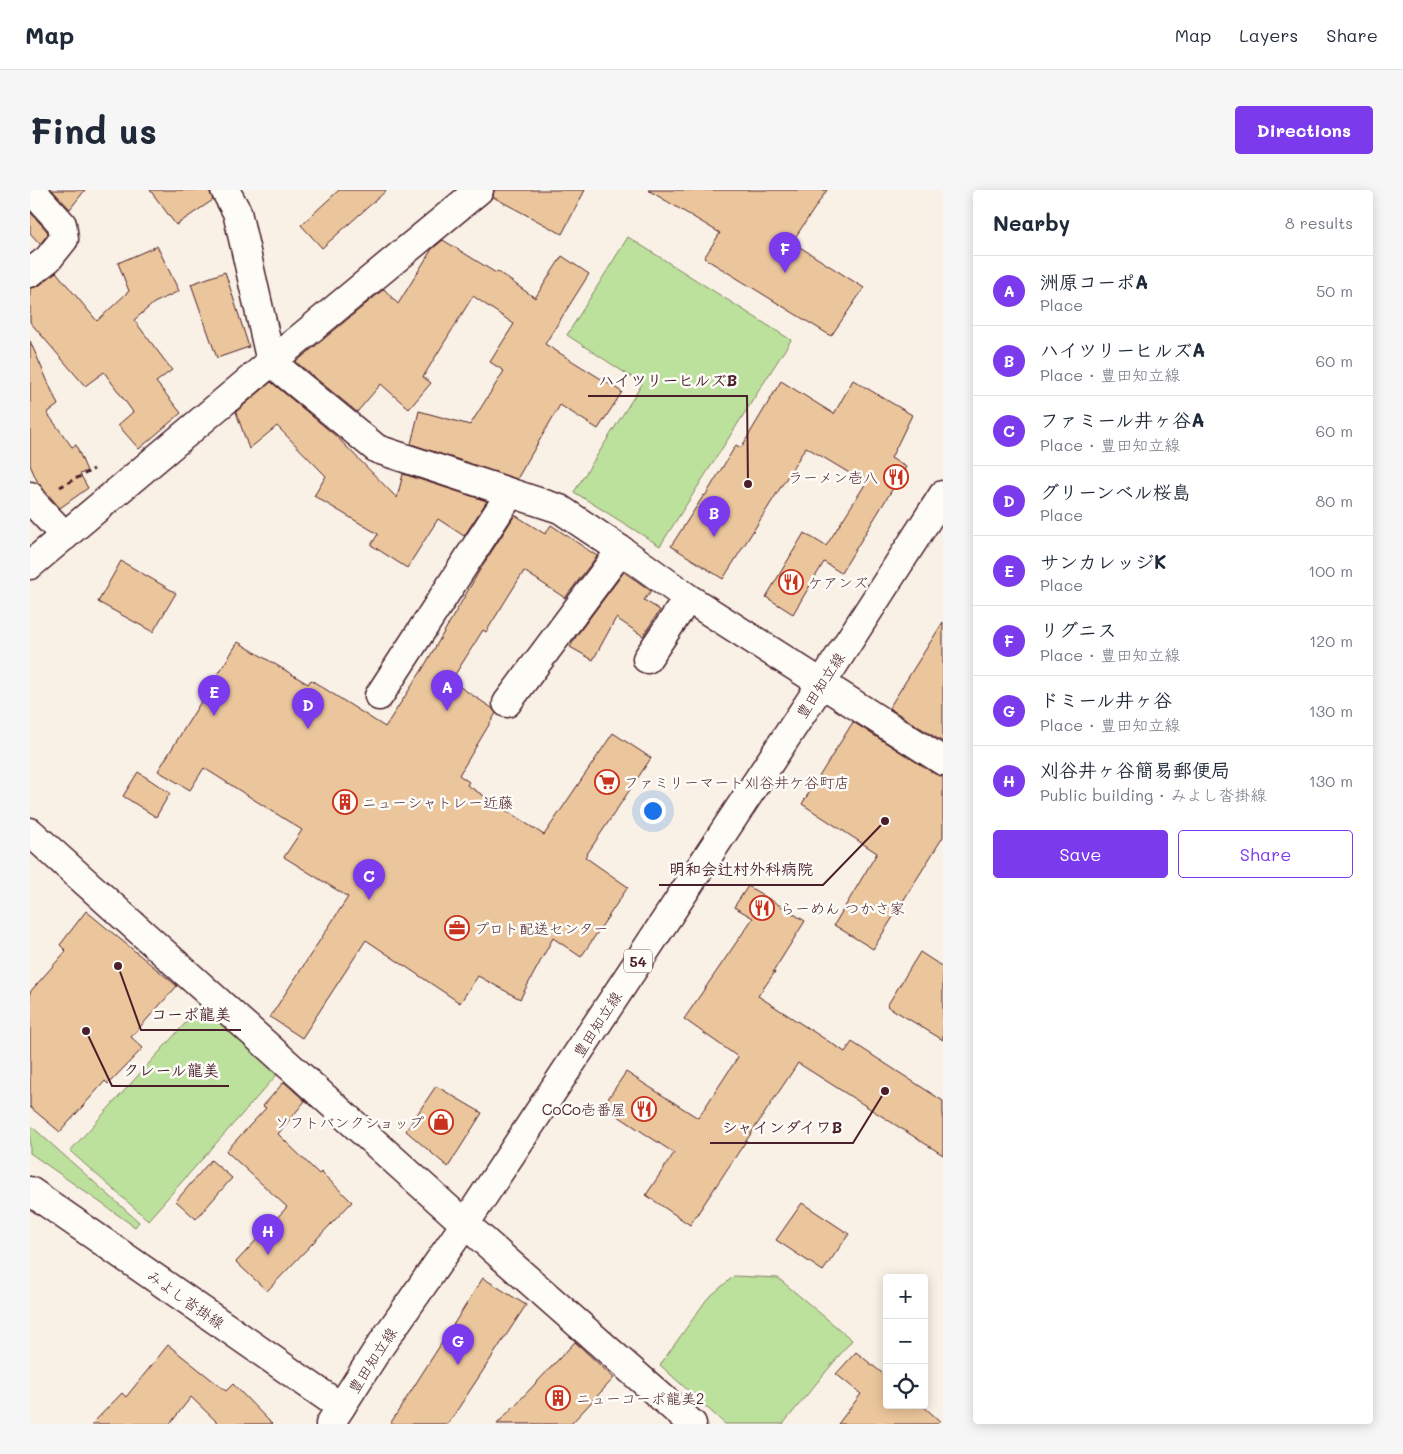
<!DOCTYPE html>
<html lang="en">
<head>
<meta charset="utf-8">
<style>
	:root { --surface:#fff; --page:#f6f6f7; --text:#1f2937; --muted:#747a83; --line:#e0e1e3; --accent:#7c3aed }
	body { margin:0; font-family:Mali,"Klee One",sans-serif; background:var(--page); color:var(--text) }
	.controls { position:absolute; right:15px; bottom:15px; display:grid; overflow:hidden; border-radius:5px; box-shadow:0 2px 12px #0003 }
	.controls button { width:45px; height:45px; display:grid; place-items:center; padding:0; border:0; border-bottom:1px solid var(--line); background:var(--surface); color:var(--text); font:25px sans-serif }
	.you { position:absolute; left:622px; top:620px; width:18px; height:18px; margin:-12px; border:4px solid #fff; border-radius:50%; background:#1a73e8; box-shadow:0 0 0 8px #1a73e833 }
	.badge { display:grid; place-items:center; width:32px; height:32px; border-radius:50%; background:var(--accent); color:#fff; font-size:16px; font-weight:700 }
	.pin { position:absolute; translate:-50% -41px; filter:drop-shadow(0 1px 2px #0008) }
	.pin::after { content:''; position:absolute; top:26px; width:18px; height:15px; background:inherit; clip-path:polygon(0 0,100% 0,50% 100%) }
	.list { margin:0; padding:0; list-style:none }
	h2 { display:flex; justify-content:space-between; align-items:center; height:65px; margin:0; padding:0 20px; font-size:21px }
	h2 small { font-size:16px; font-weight:400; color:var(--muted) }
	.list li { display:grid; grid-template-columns:32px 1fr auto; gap:15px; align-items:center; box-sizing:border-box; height:70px; padding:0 20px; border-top:1px solid var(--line) }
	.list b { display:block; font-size:19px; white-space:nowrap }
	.list p { margin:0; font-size:16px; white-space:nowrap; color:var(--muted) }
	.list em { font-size:16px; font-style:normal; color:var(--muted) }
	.actions { display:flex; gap:10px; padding:15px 20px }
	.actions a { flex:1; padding:11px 0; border:1px solid var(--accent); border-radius:5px; text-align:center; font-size:18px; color:var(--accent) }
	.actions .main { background:var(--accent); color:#fff }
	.icon { flex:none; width:28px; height:28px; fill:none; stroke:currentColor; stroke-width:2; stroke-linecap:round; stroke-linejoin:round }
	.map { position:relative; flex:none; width:913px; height:1234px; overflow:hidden; border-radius:5px }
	header { display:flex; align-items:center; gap:30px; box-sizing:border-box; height:70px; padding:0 25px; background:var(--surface); border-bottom:1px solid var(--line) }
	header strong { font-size:24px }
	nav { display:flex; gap:28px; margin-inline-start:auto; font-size:18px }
	.intro { display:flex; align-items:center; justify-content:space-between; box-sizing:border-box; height:120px; padding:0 30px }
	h1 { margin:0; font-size:35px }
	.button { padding:12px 22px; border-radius:5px; background:var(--accent); color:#fff; font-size:18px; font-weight:700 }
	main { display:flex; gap:30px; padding:0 30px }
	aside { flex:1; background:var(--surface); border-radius:5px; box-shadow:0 2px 12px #0003 }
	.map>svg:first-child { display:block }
</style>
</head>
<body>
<header>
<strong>Map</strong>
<nav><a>Map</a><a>Layers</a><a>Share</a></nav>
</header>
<div class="intro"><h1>Find us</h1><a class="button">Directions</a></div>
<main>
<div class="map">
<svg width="913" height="1234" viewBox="0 0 913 1234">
	<rect width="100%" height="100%" fill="#f9f1e5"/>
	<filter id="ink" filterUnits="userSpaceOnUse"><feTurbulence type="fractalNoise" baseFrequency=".02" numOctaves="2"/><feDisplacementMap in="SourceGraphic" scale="10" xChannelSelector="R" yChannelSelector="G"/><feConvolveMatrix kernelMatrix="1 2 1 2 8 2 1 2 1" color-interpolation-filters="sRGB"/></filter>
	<g filter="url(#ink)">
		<!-- green -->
		<g fill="#bce19c" stroke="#838064">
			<polygon points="598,47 761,150 630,356 544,302 612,194 537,145"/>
			<polygon points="178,808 253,878 118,1030 40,961"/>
			<polygon points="0,935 109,1032 105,1037 0,963"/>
			<polygon points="704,1086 748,1088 822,1150 753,1234 695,1234 630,1175 677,1109"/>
		</g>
		<!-- building -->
		<g fill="#ebc69c" stroke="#4a1f2b">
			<polygon points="22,0 55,0 40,19"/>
			<polygon points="120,0 179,0 183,10 146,35"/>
			<polygon points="309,0 357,0 292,58 271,35"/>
			<polygon points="464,0 555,0 532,44 463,7"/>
			<polygon points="618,0 797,0 762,52 834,98 801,146 674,68 690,43"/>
			<polygon points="0,22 17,41 18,44 10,54 0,43"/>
			<polygon points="413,50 466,83 467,81 505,108 532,66 559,84 515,154 592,202 568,239 530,215 487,289 381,254 389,221 440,235 474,181 460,172 484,134 443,106 393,187 401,193 379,219 351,194 327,222 266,172 354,99 368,114 402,59"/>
			<polygon points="127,56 149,101 124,113 104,130 142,180 126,192 151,223 109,259 88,235 103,222 74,182 55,196 0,132 0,98 10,95 26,82 67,131 99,101 88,73"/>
			<polygon points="195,82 219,157 187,168 161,94"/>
			<polygon points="0,151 28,215 17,223 42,257 46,255 57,281 50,284 58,298 30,318 8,293 0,275"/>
			<polygon points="823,190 882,225 861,268 876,277 811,383 794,372 763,424 736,407 774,343 796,356 836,293 776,257 693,389 641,356 674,305 675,306 706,255 711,258 751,191 804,224"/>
			<polygon points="241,192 307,247 367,308 373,284 457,311 434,346 408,329 377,378 341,355 348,344 284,306 296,286 247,236 219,259 206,222"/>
			<polygon points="485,325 515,344 521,335 567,366 535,408 494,381 456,442 453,440 421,491 462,518 466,523 429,585 439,592 437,595 514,645 583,543 621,568 555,667 598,697 551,767 523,748 490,809 448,786 430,813 336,750 272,848 240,827 318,707 254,667 272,640 174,578 160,600 128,581 208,452 278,494 281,490 355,537 392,480 451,378"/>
			<polygon points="91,371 146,403 123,442 68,412"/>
			<polygon points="594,382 621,401 614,410 630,420 613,446 586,428 563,470 540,457 547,445"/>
			<polygon points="913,432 913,552 859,518"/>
			<polygon points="823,532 905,584 913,587 913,647 843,759 804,735 847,663 772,614"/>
			<polygon points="108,582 140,603 126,627 93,606"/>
			<polygon points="718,696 775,731 743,782 745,782 728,806 815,862 822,852 913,911 913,965 768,873 660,1035 616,1005 644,963 573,916 596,882 668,928 708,867 654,829 723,728 704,717"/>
			<polygon points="56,721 147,796 101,847 113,858 78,894 75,891 30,942 0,917 0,802 36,761 30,755"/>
			<polygon points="890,762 913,777 913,850 857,816"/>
			<polygon points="254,892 275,911 248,944 289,984 291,982 322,1012 237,1101 206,1072 257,1017 196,961 236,918 233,916"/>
			<polygon points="406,896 452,923 418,977 376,941"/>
			<polygon points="181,970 202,988 166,1029 146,1011"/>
			<polygon points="772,1013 819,1044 793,1081 746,1050"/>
			<polygon points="453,1088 496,1115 418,1234 360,1234"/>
			<polygon points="545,1152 584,1188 541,1234 467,1234"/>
			<polygon points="138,1155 196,1201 203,1194 242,1234 189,1234 161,1207 140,1234 62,1234 92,1203 96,1207"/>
			<polygon points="826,1162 857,1187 857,1215 892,1215 913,1234 808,1234 831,1204 806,1184"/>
		</g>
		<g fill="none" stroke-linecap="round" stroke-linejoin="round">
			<defs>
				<g id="minor">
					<polyline points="195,0 207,22 241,172 347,259 530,319 591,360 658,408 913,571"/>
					<polyline points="0,83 18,69 34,49 32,34 5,4"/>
					<polyline points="0,306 1,310 35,346"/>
					<polyline points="0,375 241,172 449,0"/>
					<polyline points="617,469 658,408"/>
					<polyline points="349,506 480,304"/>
					<polyline points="477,513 591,360"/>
					<polyline points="0,642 435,1034 662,1234"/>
				</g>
				<g id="major">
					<polyline points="0,1001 311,1217"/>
					<polyline points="300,1234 346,1162 435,1034 792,493 913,305"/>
				</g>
			</defs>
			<!-- minor casing -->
			<use href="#minor" stroke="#4a1f2b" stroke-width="31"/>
			<!-- major casing -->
			<use href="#major" stroke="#4a1f2b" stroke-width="31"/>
			<!-- path -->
			<polyline stroke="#4a1f2b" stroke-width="3" stroke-dasharray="5 4" stroke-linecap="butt" points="30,297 64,279"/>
			<!-- minor -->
			<use href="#minor" stroke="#fdfcf7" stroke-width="28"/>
			<!-- major -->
			<use href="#major" stroke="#fdfcf7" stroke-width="28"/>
		</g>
	</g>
	<!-- icons -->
	<defs>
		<symbol id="restaurant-ring" viewBox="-11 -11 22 22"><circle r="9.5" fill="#fdfcf7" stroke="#c8321e" stroke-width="1.5"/><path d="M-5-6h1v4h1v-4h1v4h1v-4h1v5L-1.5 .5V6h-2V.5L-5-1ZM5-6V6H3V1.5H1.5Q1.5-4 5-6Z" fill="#c8321e"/></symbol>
		<symbol id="supermarket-ring" viewBox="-11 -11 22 22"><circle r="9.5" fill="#fdfcf7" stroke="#c8321e" stroke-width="1.5"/><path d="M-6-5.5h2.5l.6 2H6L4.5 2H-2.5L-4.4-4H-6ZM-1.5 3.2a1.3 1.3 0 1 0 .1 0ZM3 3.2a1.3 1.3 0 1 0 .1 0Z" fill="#c8321e"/></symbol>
		<symbol id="building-ring" viewBox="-11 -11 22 22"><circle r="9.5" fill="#fdfcf7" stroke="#c8321e" stroke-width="1.5"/><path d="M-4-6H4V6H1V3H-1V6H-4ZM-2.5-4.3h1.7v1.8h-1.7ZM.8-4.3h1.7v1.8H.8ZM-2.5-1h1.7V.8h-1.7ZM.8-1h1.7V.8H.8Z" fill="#c8321e"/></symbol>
		<symbol id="office-ring" viewBox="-11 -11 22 22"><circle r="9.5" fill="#fdfcf7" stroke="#c8321e" stroke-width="1.5"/><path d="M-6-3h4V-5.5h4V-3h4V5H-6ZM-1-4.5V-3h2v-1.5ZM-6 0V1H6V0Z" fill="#c8321e"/></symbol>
		<symbol id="shop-ring" viewBox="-11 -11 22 22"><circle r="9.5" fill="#fdfcf7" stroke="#c8321e" stroke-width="1.5"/><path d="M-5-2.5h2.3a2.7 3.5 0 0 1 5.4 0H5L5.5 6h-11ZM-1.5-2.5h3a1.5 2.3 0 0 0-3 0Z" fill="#c8321e"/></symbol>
	</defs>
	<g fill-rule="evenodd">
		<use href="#restaurant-ring" x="852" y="273" width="28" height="28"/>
		<use href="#restaurant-ring" x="747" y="378" width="28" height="28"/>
		<use href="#supermarket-ring" x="563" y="578" width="28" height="28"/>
		<use href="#building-ring" x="301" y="598" width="28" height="28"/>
		<use href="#restaurant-ring" x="718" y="704" width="28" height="28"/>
		<use href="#office-ring" x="413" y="724" width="28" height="28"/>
		<use href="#restaurant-ring" x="600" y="905" width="28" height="28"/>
		<use href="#shop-ring" x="397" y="918" width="28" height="28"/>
		<use href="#building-ring" x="514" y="1194" width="28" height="28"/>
	</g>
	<g text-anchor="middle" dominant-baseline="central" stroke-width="5" stroke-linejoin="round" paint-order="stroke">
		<!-- shield labels -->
		<rect fill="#fdfcf7" stroke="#806168" stroke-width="1" x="594" y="759.5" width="28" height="23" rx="4"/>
		<g font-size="14" font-weight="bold" fill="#4a1f2b">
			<text x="608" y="771">54</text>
		</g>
		<!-- poi labels -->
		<g font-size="15" fill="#4a1f2b" stroke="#fdfcf7" text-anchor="start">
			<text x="848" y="287" text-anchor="end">ラーメン壱八</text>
			<text x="778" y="392">ケアンズ</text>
			<text x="594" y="592">ファミリーマート刈谷井ケ谷町店</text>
			<text x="332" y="612">ニューシャトレー近藤</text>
			<text x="750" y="718">らーめん つかさ家</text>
			<text x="444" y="738">プロト配送センター</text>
			<text x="596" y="919" text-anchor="end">CoCo壱番屋</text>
			<text x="394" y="932" text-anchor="end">ソフトバンクショップ</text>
			<text x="546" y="1208">ニューコーポ龍美2</text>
		</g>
		<!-- street labels -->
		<g font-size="15" fill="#4a1f2b" stroke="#fdfcf7">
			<text transform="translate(790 495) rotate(-57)">豊田知立線</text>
			<text transform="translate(567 834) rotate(-57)">豊田知立線</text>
			<text transform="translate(156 1109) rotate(35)">みよし沓掛線</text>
			<text transform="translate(342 1170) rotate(-57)">豊田知立線</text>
		</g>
	</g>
	<!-- callouts -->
	<path fill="none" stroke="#4a1f2b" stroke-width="2" d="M718 294L717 206H558M855 631L793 695H629M88 776L111 840H211M56 841L82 896H199M855 901L823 953H680"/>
	<g fill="#4a1f2b" stroke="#fdfcf7" stroke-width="2">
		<circle cx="718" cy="294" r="5"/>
		<circle cx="855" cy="631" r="5"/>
		<circle cx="88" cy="776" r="5"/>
		<circle cx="56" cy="841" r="5"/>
		<circle cx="855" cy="901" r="5"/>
	</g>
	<g font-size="16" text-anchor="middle" font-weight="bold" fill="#4a1f2b" stroke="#fdfcf7" stroke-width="5" stroke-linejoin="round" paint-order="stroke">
		<text x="638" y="196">ハイツリーヒルズB</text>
		<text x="711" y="685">明和会辻村外科病院</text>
		<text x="161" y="830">コーポ龍美</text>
		<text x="141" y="886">クレール龍美</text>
		<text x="752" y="943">シャインダイワB</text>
	</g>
</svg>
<div class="controls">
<button>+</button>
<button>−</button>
<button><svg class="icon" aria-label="locate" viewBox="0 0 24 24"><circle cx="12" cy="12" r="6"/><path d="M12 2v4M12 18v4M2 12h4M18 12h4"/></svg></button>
</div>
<div class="you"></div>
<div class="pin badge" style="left:417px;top:521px">A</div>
<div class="pin badge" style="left:684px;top:347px">B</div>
<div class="pin badge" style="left:339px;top:710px">C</div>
<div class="pin badge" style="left:278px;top:539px">D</div>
<div class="pin badge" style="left:184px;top:526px">E</div>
<div class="pin badge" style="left:755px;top:83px">F</div>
<div class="pin badge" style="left:428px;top:1175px">G</div>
<div class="pin badge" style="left:238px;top:1065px">H</div>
</div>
<aside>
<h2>Nearby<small>8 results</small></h2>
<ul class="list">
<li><span class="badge">A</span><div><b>洲原コーポA</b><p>Place</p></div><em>50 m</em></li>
<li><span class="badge">B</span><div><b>ハイツリーヒルズA</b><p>Place · 豊田知立線</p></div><em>60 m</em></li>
<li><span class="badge">C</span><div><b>ファミール井ヶ谷A</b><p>Place · 豊田知立線</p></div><em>60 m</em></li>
<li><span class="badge">D</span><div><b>グリーンベル桜島</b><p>Place</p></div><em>80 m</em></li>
<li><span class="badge">E</span><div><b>サンカレッジK</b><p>Place</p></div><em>100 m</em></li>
<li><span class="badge">F</span><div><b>リグニス</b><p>Place · 豊田知立線</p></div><em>120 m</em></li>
<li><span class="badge">G</span><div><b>ドミール井ヶ谷</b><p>Place · 豊田知立線</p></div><em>130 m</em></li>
<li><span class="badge">H</span><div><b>刈谷井ヶ谷簡易郵便局</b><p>Public building · みよし沓掛線</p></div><em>130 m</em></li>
</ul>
<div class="actions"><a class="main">Save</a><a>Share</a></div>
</aside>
</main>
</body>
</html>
